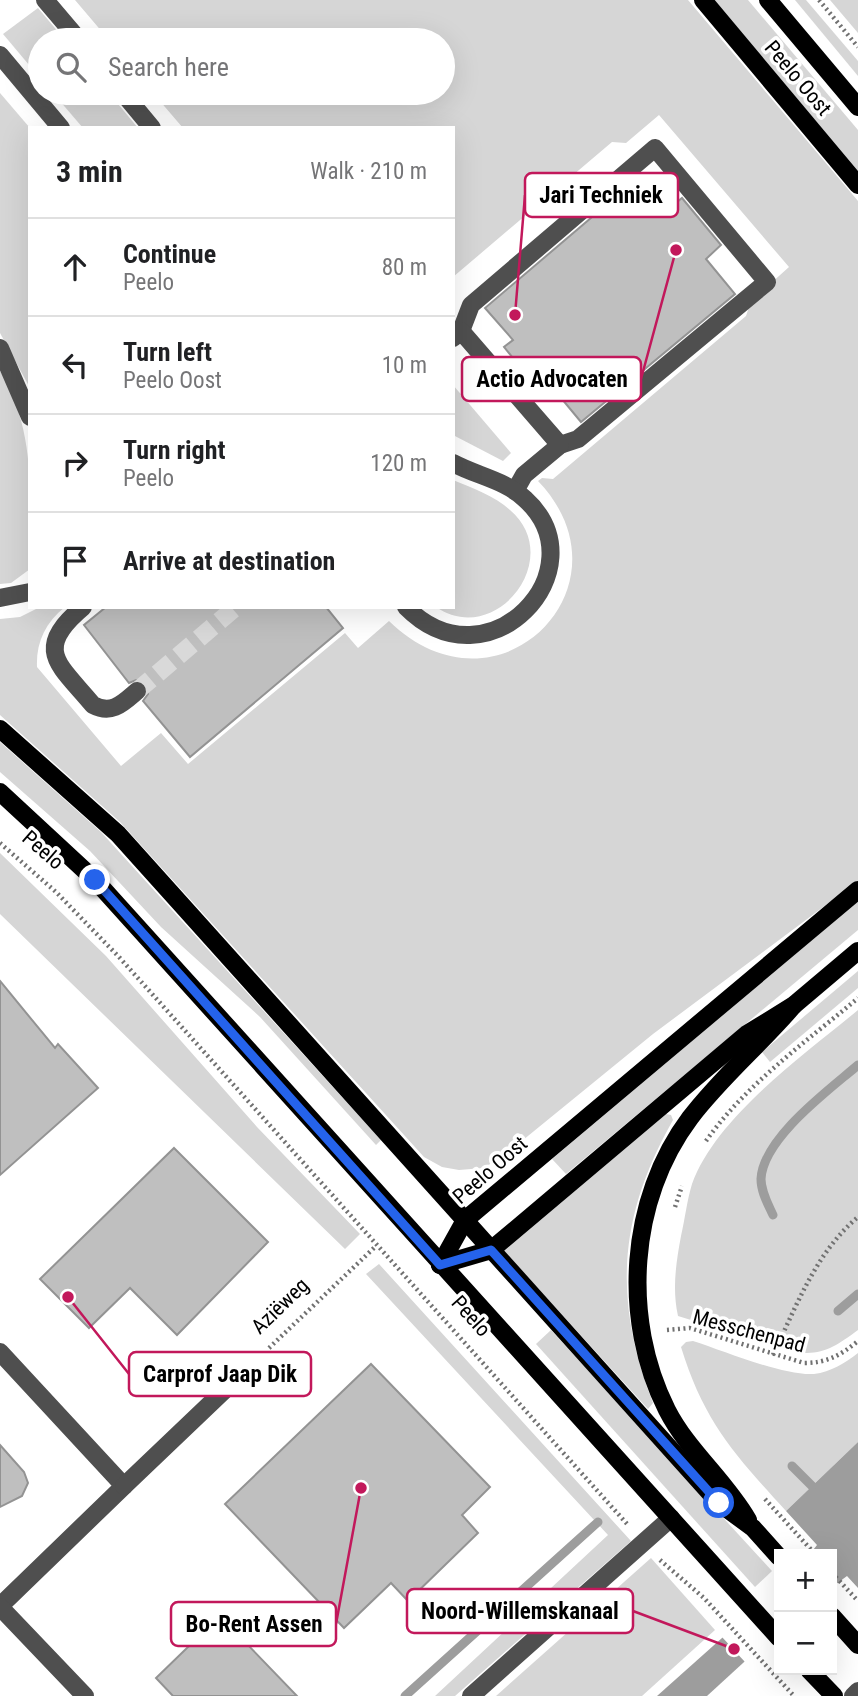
<!DOCTYPE html>
<html lang="en">
<head>
<meta charset="utf-8">
<style>
	:root { --surface:#fff; --page:#f6f6f6; --text:#202124; --muted:#757577; --line:#e0e0e0 }
	body { margin:0; font-family:"Roboto Condensed",sans-serif; background:var(--page); color:var(--text) }
	.controls { position:absolute; right:21px; bottom:21px; display:grid; overflow:hidden; border-radius:0px; box-shadow:0 7px 28px #0002 }
	.controls button { width:63px; height:63px; display:grid; place-items:center; padding:0; border:0; border-bottom:2px solid var(--line); background:var(--surface); color:var(--text); font:35px sans-serif }
	.stop { position:absolute; width:21px; height:21px; margin:-16px; border:5px solid #2563eb; border-radius:50%; background:#fff }
	.stop.end { background:#2563eb; border-color:#fff; box-shadow:0 2px 7px #0008 }
	.list { margin:0; padding:0; list-style:none }
	h2 { display:flex; justify-content:space-between; align-items:center; height:91px; margin:0; padding:0 28px; font-size:30px }
	h2 small { font-size:23px; font-weight:400; color:var(--muted) }
	.list li { display:grid; grid-template-columns:46px 1fr auto; gap:21px; align-items:center; box-sizing:border-box; height:98px; padding:0 28px; border-top:2px solid var(--line) }
	.list b { display:block; font-size:26px; white-space:nowrap }
	.list p { margin:0; font-size:23px; white-space:nowrap; color:var(--muted) }
	.list em { font-size:23px; font-style:normal; color:var(--muted) }
	.icon { flex:none; width:38px; height:38px; fill:none; stroke:currentColor; stroke-width:2; stroke-linecap:round; stroke-linejoin:round }
	.map { position:relative; flex:none; width:858px; height:1696px; overflow:hidden }
	.search { position:absolute; background:var(--surface); box-shadow:0 7px 28px #0002; left:28px; top:28px; width:427px; height:77px; display:flex; align-items:center; gap:18px; box-sizing:border-box; padding:0 24px; border-radius:38px; color:var(--muted); font-size:26px }
	.panel { position:absolute; background:var(--surface); box-shadow:0 7px 28px #0002; left:28px; top:126px; width:427px; height:483px; border-radius:0px }
	.map>svg:first-child { display:block }
</style>
</head>
<body>
<div class="map">
<svg width="858" height="1696" viewBox="0 0 858 1696">
	<rect width="100%" height="100%" fill="#fff"/>
	<!-- green -->
	<g fill="#d6d6d6">
		<path d="M75 0H688L858 201V881L653 1034 501 1158 483 1168 459 1170 442 1167 424 1157 120 822 0 715V619L20 617 40 607H65C45 623 36 643 37 667L121 766 161 733 188 764 345 633 358 648 389 621C498 727 638 585 538 481L542 478 553 479 746 316 751 301 789 267 659 115 626 143 612 142 453 277V128H183L153 93H443V40H109Z"/>
		<polygon points="714,0 748,0 858,130 858,171"/>
		<polygon points="795,0 806,0 858,61 858,76"/>
		<polygon points="830,0 858,0 858,33"/>
		<polygon points="38,8 65,40 40,40 40,78 3,34"/>
		<polygon points="0,93 30,128 30,388 0,333"/>
		<polygon points="53,93 109,93 138,128 83,128"/>
		<path d="M0 371C37 431 30 501 30 569L11 583 0 584Z"/>
		<polygon points="453,385 511,453 503,461 453,435"/>
		<path d="M453 480C472 488 495 496 510 510 566 558 496 648 436 607H453Z"/>
		<polygon points="0,742 101,832 381,1140 376,1145 260,1017 161,927 90,851 0,772"/>
		<polygon points="0,853 106,956 257,1127 360,1234 345,1249 0,914"/>
		<polygon points="858,901 858,930 566,1174 552,1159"/>
		<polygon points="858,971 858,988 770,1062 762,1052"/>
		<path d="M858 1010V1330C836 1346 823 1356 795 1352L678 1316C672 1289 676 1263 681 1236 685 1219 687 1200 692 1184 716 1117 805 1054 858 1010Z"/>
		<path d="M666 1114 671 1115 673 1120C618 1217 613 1300 653 1403L648 1409 504 1251Z"/>
		<polygon points="379,1264 631,1541 455,1696 435,1696 608,1535 366,1274"/>
		<polygon points="551,1330 772,1571 755,1587 536,1344"/>
		<path d="M693 1341C724 1351 784 1376 814 1374 831 1372 845 1363 858 1353V1442L786 1511C735 1455 704 1422 681 1347L686 1342Z"/>
		<polygon points="651,1558 715,1630 642,1696 496,1696"/>
	</g>
	<!-- water -->
	<g fill="#9d9d9d">
		<polygon points="858,1442 858,1588 847,1576 832,1587 832,1554 810,1554 817,1545 786,1511"/>
		<polygon points="779,1587 779,1630 707,1696 657,1696"/>
	</g>
	<!-- pier -->
	<polygon fill="#fff" points="779,1585 779,1631 745,1662 722,1637"/>
	<g fill="none" stroke-linecap="round" stroke-linejoin="round">
		<!-- stream -->
		<g stroke="#9d9d9d" stroke-width="9">
			<path d="M773 1215C768 1204 761 1192 761 1179 763 1138 829 1090 858 1065"/>
			<polyline points="838,1311 858,1294"/>
			<polyline points="792,1466 812,1486"/>
			<polyline points="405,1696 598,1522"/>
		</g>
	</g>
	<!-- building -->
	<g fill="#bfbfbf" stroke="#939393" stroke-width="2">
		<polygon points="638,178 666,211 682,198 721,245 706,259 735,294 581,422 552,387 543,395 504,347 513,340 485,308"/>
		<polygon points="106,607 326,607 343,628 190,757 143,701 148,694 146,684 136,680 129,683 84,625"/>
		<polygon points="0,981 55,1048 58,1044 98,1088 0,1175"/>
		<polygon points="174,1148 268,1242 177,1335 130,1288 89,1328 40,1279"/>
		<polygon points="371,1364 490,1487 462,1515 478,1533 408,1601 391,1583 344,1628 225,1504"/>
		<polygon points="0,1445 24,1472 28,1483 22,1496 0,1507"/>
		<polygon points="220,1616 297,1696 173,1696 156,1678"/>
	</g>
	<g fill="none" stroke-linecap="round" stroke-linejoin="round">
		<!-- minor-tunnel -->
		<polyline stroke="#d9d9d9" stroke-width="18" stroke-dasharray="18 9" stroke-linecap="butt" points="137,691 236,607"/>
		<!-- path -->
		<g stroke="#717171" stroke-width="4.5" stroke-dasharray="2 3.5" stroke-linecap="butt">
			<polyline points="819,0 858,47"/>
			<polyline points="0,843 56,892 119,957 628,1525"/>
			<path d="M706 1141C745 1085 806 1042 858 998"/>
			<polyline points="675,1207 682,1186"/>
			<path d="M667 1330 690 1328 804 1363C827 1363 841 1355 858 1341"/>
			<polyline points="269,1348 376,1246"/>
			<path d="M773 1355C796 1307 816 1252 858 1217"/>
			<polyline points="765,1499 815,1554"/>
			<polyline points="660,1560 704,1598 794,1696"/>
			<polyline points="832,1573 858,1601"/>
		</g>
		<!-- minor -->
		<g stroke="#4f4f4f" stroke-width="18">
			<polyline points="45,0 79,40"/>
			<polyline points="0,55 61,128"/>
			<polyline points="123,93 152,128"/>
			<polyline points="461,331 471,305 655,148 767,282 578,439 560,445"/>
			<polyline points="453,338 461,331 560,445 524,475 515,491"/>
			<polyline points="0,348 30,417"/>
			<polyline points="0,598 30,592"/>
			<path d="M83 607C32 650 59 664 93 705 112 715 123 703 137 691"/>
			<path d="M406 607C488 690 602 569 525 499 505 480 477 476 453 463"/>
			<polyline points="0,1352 124,1486 0,1606"/>
			<polyline points="124,1486 253,1363"/>
			<polyline points="0,1607 85,1696"/>
			<polyline points="471,1696 671,1518"/>
			<polyline points="853,1696 858,1691"/>
		</g>
		<!-- major -->
		<g stroke="#000" stroke-width="18">
			<polyline points="703,0 858,185"/>
			<polyline points="768,0 858,107"/>
			<polyline points="0,729 118,834 719,1503 753,1528 779,1557"/>
			<polyline points="0,792 95,880 779,1638"/>
			<polyline points="440,1265 465,1220 858,890"/>
			<polyline points="440,1265 491,1250 747,1034 794,1005 858,951"/>
			<path d="M748 1520C725 1480 688 1451 667 1410 621 1319 629 1199 690 1118 721 1077 761 1044 794 1005"/>
			<polyline points="832,1616 858,1645"/>
			<polyline points="809,1670 834,1696"/>
		</g>
	</g>
	<g fill="none" stroke-linecap="round" stroke-linejoin="round">
		<!-- route -->
		<polyline stroke="#2563eb" stroke-width="9" points="95,880 440,1265 491,1250 719,1503"/>
	</g>
	<g text-anchor="middle" dominant-baseline="central" stroke-width="7" stroke-linejoin="round" paint-order="stroke">
		<!-- street labels -->
		<g font-size="21" fill="#000" stroke="#fff">
			<text transform="translate(798 78) rotate(50)">Peelo Oost</text>
			<text transform="translate(43 850) rotate(41)">Peelo</text>
			<text transform="translate(490 1170) rotate(-41)">Peelo Oost</text>
			<text transform="translate(280 1306) rotate(-44)">Aziëweg</text>
			<text transform="translate(471 1316) rotate(48)">Peelo</text>
			<text transform="translate(749 1331) rotate(15)">Messchenpad</text>
		</g>
	</g>
	<!-- callouts -->
	<path fill="none" stroke="#c2185b" stroke-width="2.5" d="M515 315L525 195M676 250L641 379M68 1297L129 1374M734 1649L633 1611M361 1488L336 1624"/>
	<g fill="#c2185b" stroke="#fff" stroke-width="2.5">
		<circle cx="515" cy="315" r="7"/>
		<circle cx="676" cy="250" r="7"/>
		<circle cx="68" cy="1297" r="7"/>
		<circle cx="734" cy="1649" r="7"/>
		<circle cx="361" cy="1488" r="7"/>
	</g>
	<g fill="#fff" stroke="#c2185b" stroke-width="2.5">
		<rect x="525" y="173" width="153" height="44" rx="7"/>
		<rect x="462" y="357" width="179" height="44" rx="7"/>
		<rect x="129" y="1352" width="182" height="44" rx="7"/>
		<rect x="407" y="1589" width="226" height="44" rx="7"/>
		<rect x="171" y="1602" width="165" height="44" rx="7"/>
	</g>
	<g font-size="23" text-anchor="middle" font-weight="bold" fill="#000">
		<text x="601" y="203">Jari Techniek</text>
		<text x="552" y="387">Actio Advocaten</text>
		<text x="220" y="1382">Carprof Jaap Dik</text>
		<text x="520" y="1619">Noord-Willemskanaal</text>
		<text x="254" y="1632">Bo-Rent Assen</text>
	</g>
</svg>
<div class="controls">
<button>+</button>
<button>−</button>
</div>
<div class="stop" style="left:719px;top:1503px"></div>
<div class="stop end" style="left:95px;top:880px"></div>
<div class="search"><svg class="icon" aria-label="search" viewBox="0 0 24 24"><circle cx="10" cy="10" r="6"/><path d="M15 15l6 6"/></svg>Search here</div>
<section class="panel">
<h2>3 min<small>Walk · 210 m</small></h2>
<ul class="list">
<li><svg class="icon" aria-label="ahead" viewBox="0 0 24 24"><path d="M12 20V5M6 11l6-6 6 6"/></svg><div><b>Continue</b><p>Peelo</p></div><em>80 m</em></li>
<li><svg class="icon" aria-label="left" viewBox="0 0 24 24"><path d="M17 20v-9H6M10 6l-5 5 5 5"/></svg><div><b>Turn left</b><p>Peelo Oost</p></div><em>10 m</em></li>
<li><svg class="icon" aria-label="right" viewBox="0 0 24 24"><path d="M7 20v-9h11M14 6l5 5-5 5"/></svg><div><b>Turn right</b><p>Peelo</p></div><em>120 m</em></li>
<li><svg class="icon" aria-label="arrive" viewBox="0 0 24 24"><path d="M6 21V4h12l-3 4 3 4H6"/></svg><div><b>Arrive at destination</b></div></li>
</ul>
</section>
</div>
</body>
</html>
